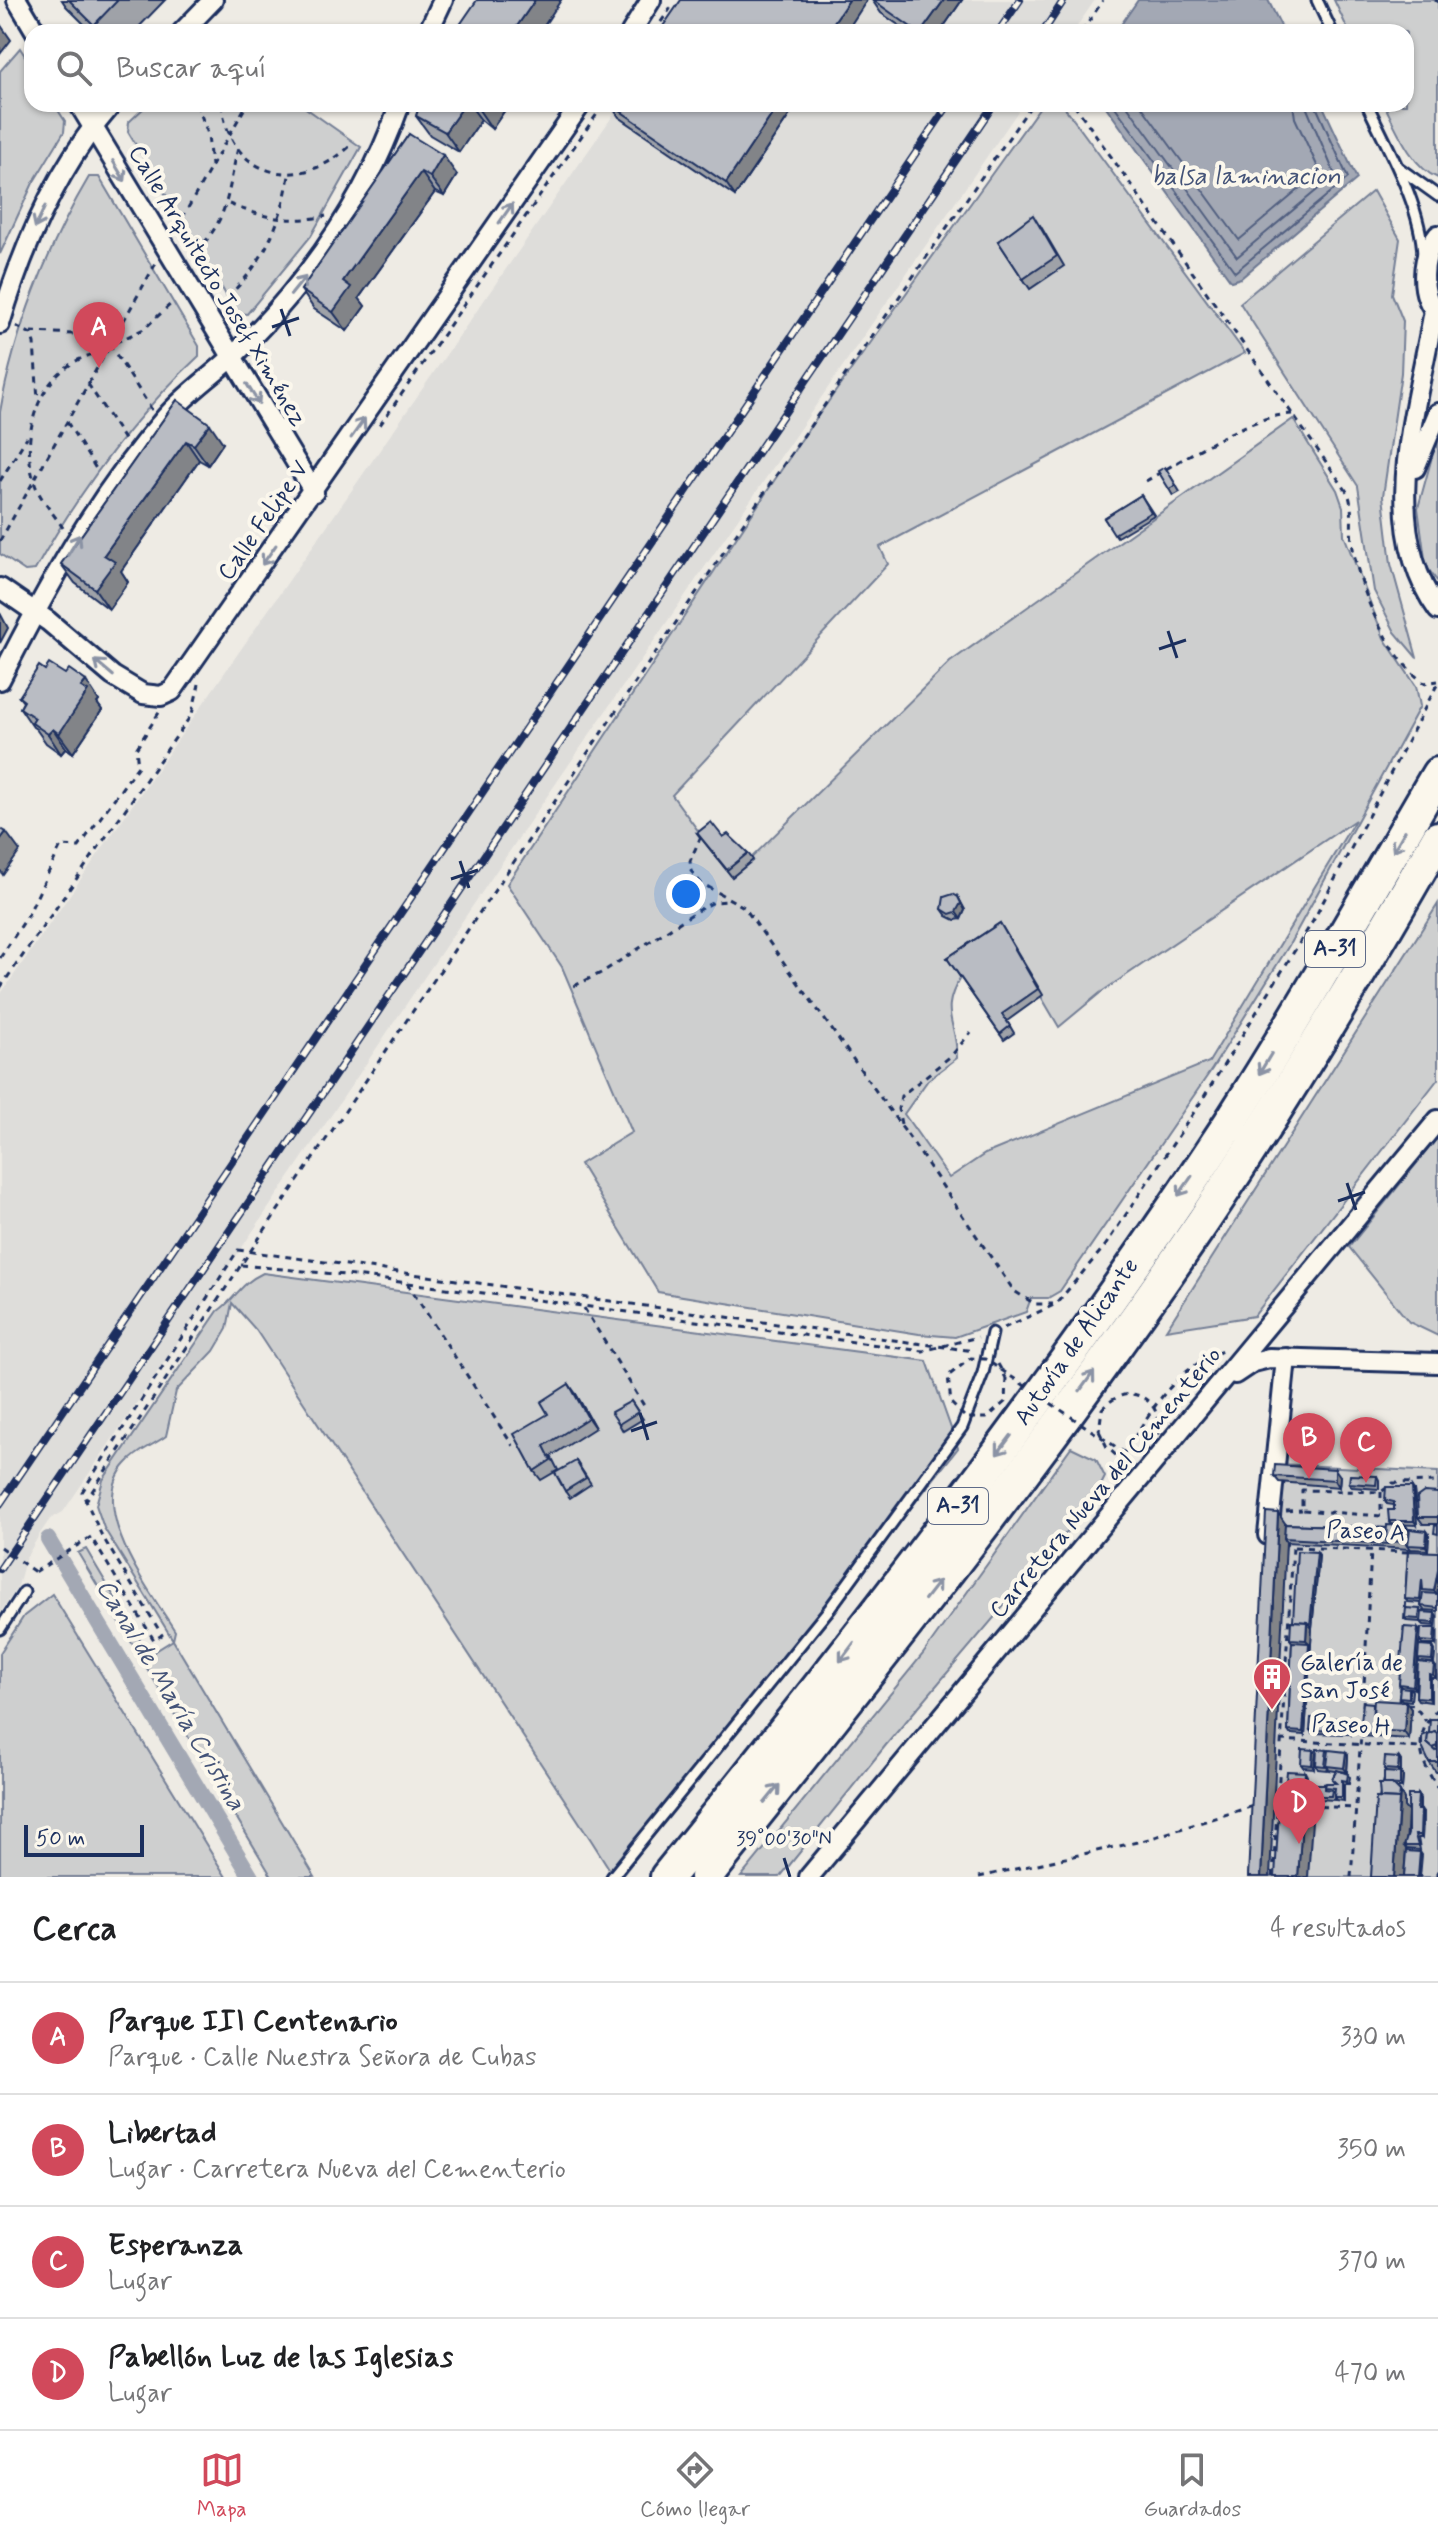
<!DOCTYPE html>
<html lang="es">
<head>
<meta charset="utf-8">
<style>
	:root { --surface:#fff; --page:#f2f2f2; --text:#202124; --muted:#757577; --line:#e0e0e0; --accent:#d1495b }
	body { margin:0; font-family:Mynerve,sans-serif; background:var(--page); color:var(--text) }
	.scale { position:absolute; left:24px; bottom:20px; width:120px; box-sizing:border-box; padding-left:8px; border:4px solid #1b2f5e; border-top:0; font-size:22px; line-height:28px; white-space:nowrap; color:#1b2f5e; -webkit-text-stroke:6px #fbf7ec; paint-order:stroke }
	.you { position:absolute; left:686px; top:894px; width:28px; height:28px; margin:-20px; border:6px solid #fff; border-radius:50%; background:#1a73e8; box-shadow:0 0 0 12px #1a73e833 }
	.badge { display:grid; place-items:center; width:52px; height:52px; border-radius:50%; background:var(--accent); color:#fff; font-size:26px; font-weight:700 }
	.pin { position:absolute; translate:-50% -66px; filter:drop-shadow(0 2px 4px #0008) }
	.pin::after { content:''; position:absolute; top:42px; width:28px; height:24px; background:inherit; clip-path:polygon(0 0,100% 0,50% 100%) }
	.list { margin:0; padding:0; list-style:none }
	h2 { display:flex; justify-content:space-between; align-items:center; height:104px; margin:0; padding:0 32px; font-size:34px }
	h2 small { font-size:26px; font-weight:400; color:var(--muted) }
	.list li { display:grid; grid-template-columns:52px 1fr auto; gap:24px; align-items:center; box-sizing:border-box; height:112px; padding:0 32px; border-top:2px solid var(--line) }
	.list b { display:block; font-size:30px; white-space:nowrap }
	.list p { margin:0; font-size:26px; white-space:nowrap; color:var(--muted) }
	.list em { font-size:26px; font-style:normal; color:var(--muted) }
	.icon { flex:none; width:44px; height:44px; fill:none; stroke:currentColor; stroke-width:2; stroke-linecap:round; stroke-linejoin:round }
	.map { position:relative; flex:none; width:1438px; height:1877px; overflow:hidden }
	.search { position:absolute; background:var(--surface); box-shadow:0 2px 6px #0004; left:24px; right:24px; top:24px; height:88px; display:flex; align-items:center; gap:20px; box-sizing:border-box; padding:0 28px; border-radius:24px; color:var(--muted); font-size:30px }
	.sheet { height:552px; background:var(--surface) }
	nav { display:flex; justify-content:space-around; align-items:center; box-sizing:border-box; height:112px; border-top:2px solid var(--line); background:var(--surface); font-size:22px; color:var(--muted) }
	nav a { display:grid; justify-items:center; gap:4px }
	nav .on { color:var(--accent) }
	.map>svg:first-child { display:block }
</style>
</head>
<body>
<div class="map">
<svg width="1438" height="1877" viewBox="0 0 1438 1877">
	<rect width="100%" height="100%" fill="#eeebe4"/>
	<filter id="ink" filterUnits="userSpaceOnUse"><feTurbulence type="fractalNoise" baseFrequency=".0125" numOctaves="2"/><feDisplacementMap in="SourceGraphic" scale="16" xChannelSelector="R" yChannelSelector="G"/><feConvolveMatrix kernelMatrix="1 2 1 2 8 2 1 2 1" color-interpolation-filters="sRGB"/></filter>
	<g filter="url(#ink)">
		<!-- built -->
		<g fill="#deddda">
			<polygon points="692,0 1095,0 1073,32 670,32"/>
			<polygon points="621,104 1023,104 526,827 63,1512 50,1519 39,1535 25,1560 18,1586 0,1613 0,995"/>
		</g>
		<!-- green -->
		<g fill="#cecfcf" stroke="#747f96" stroke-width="2" fill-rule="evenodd">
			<path d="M1334 0H1438V178C1412 168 1396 128 1384 104H1406V32H1349Z"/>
			<polygon points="20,48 32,67 32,104 54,104 65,121 64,132 33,183 0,254 0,71"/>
			<polygon points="148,104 300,104 361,147 311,236 247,314 237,313 128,132 129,122"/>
			<path d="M1042 104H1062L1245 353 880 547 888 564 672 795 732 877 950 662 1293 419 1337 490 1343 507 1344 535 1384 638 1416 686 1420 706 1288 947 1212 1069 1060 1291 1048 1298H1031L1026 1312 955 1337 919 1334 658 1292 580 1164 632 1132 562 967 507 884 805 434ZM1355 820 1209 1062 985 1154 949 1178 904 1114 928 1080 957 1058C957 1019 938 1015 961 976L1019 959 1059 1027 1100 993Z"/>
			<path d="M89 177H99L199 346V356C132 418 80 490 35 570L25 571 0 554C0 513 0 450 0 412 14 332 48 246 89 177Z"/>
			<polygon points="1373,191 1400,239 1392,294 1403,321 1401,373 1383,496 1391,564 1417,658 1395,632 1374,591 1358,486 1240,303"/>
			<polygon points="1438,435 1438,582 1426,566 1418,508"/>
			<polygon points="1438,904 1438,1079 1254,1316 1166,1330"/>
			<polygon points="1438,1137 1438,1336 1409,1322 1349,1247"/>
			<path d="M263 1273 927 1361 958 1448 621 1877H605L610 1870 591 1840 256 1330 232 1303 227 1329 214 1351 176 1391 166 1436C152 1446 137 1451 126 1464 85 1508 151 1592 175 1631L173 1640 315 1877H272L78 1553 86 1549 149 1655 173 1640 104 1528 96 1505 103 1480 218 1311C238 1297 238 1285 263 1273Z"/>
			<polygon points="1071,1447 1096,1459 1105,1477 1093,1501 886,1745 780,1877 741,1877 923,1654"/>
			<polygon points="1279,1464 1438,1472 1438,1877 1257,1877"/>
			<polygon points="52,1594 226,1877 0,1877 0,1653 24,1616"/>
		</g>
		<!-- water -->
		<g fill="#a3a8b4" stroke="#6d7892" stroke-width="2">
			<polygon points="1138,0 1268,0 1284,32 1116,32"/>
			<polygon points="1104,104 1322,104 1357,179 1241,278 1231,281"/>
		</g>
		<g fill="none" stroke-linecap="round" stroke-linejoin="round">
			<!-- shore -->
			<g stroke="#515f80" stroke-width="2">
				<polyline points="1113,104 1235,272 1348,178 1315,104"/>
				<polyline points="1126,104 1237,257 1335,175 1305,104"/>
				<polyline points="1140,104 1239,240 1320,172 1295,118 1293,104"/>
			</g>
			<!-- canal -->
			<polyline stroke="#a3a8b4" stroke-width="16" points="48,1539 251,1877"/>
			<defs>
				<g id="lane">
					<polyline points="1317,0 1332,32"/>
					<path d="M1367 104C1388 149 1421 205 1423 255"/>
					<polyline points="1399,168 1438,196"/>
					<polyline points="0,1629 24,1592"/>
					<polyline points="612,1877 830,1608 962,1427 983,1373 992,1333"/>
				</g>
				<g id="street">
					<polyline points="17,0 36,32"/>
					<polyline points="182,32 213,0"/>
					<polyline points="428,32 443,0"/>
					<polyline points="631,32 651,0"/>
					<polyline points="79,104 314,492"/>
					<path d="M1438 235C1421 255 1418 295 1438 314"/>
					<path d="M1434 310C1418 406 1376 524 1438 610"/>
					<path d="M0 324C23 246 58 166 112 104"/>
					<polyline points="1415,468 1438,413"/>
					<polyline points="0,588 48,621 113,676 143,694 161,696 172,691 581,104"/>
					<path d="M0 680C47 587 97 496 166 417 184 396 208 379 229 360 305 287 365 204 400 104"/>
					<polyline points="1235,1374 1253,1362 1269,1358 1438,1363"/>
					<polyline points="1268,1535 1286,1358"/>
					<polyline points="809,1877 1438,1120"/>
				</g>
				<g id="highway">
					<path d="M667 1877C864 1633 1058 1385 1230 1123 1303 1009 1370 890 1438 774"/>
					<path d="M706 1877C877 1663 1050 1447 1204 1220 1287 1096 1364 968 1438 838"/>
				</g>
			</defs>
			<!-- lane casing -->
			<use href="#lane" stroke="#1b2f5e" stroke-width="15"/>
			<!-- street casing -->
			<use href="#street" stroke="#1b2f5e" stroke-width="24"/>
			<!-- highway casing -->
			<use href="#highway" stroke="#1b2f5e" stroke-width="38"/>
			<!-- path -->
			<g stroke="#1b2f5e" stroke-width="3" stroke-dasharray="6 6" stroke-linecap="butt">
				<polyline points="1435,0 1438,2"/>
				<polyline points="654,32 670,9 668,6"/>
				<polyline points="1082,32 1103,0"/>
				<polyline points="197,104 208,134 211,166"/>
				<path d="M222 104C229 180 303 194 353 143"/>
				<path d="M1074 104 1348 493C1354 509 1350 525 1352 542 1359 589 1385 653 1424 683L1438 681"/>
				<path d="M229 204C262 217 290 224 326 216"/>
				<polyline points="176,229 247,104"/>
				<path d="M196 252C230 217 227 192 238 148"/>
				<path d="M227 297C263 265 282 222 289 175"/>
				<polyline points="16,326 31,334 34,343 38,400"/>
				<polyline points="31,332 75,334 125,318"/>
				<polyline points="88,384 125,441"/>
				<polyline points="152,410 110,345 144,329 174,301"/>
				<polyline points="67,422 98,472"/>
				<polyline points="380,425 604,104"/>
				<polyline points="0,481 27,437"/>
				<path d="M1146 481C1186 458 1251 413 1296 414"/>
				<path d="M63 528C54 514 38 497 34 481 18 428 44 359 105 352"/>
				<polyline points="0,541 156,263"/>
				<polyline points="701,836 690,861 691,871 701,883 744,907 906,1133"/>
				<polyline points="0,958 27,917 61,846 79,847 138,766 136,749 160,711"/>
				<polyline points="574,986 601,973 700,909 714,902 730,901"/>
				<polyline points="0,988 192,714 199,684"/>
				<polyline points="901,1124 898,1109 901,1096 952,1055 971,1032"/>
				<polyline points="907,1134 1014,1291 1035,1304 1053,1304"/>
				<polyline points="241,1265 355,1276 923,1351 978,1337"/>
				<polyline points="407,1283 513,1446"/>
				<polyline points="584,1308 646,1409"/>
				<polyline points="1004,1328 1056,1304 1105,1246 1202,1100 1313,921 1438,683"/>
				<polyline points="998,1364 1006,1378"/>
				<polyline points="1099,1431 1107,1447 1121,1460"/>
				<path d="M1121 1459C1150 1413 1170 1372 1222 1351"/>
				<polyline points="1121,1460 1123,1471"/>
				<polyline points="1381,1492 1381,1516 1302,1510 1302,1490 1381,1492 1393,1483 1438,1482"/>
				<polyline points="85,1502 241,1265 742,525 1032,104"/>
				<polyline points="1286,1511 1302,1510"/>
				<polyline points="1294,1547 1410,1552"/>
				<polyline points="35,1572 91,1537 154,1640 162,1635 101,1534 82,1492 238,1250 974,1351"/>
				<polyline points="1403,1644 1406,1596"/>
				<polyline points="1399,1703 1400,1684"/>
				<polyline points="1407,1704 1414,1705 1426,1721"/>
				<polyline points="1363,1706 1371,1550"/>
				<path d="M1438 1709C1412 1735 1419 1760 1438 1788"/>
				<polyline points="1280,1740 1420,1748"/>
				<polyline points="1308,1806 1356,1808"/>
				<polyline points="979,1877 1142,1841 1253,1806"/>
				<polyline points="1273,1877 1293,1547 1286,1544"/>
				<polyline points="1351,1877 1361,1734"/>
				<polyline points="1438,1877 1438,1869"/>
			</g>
			<!-- lane -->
			<use href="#lane" stroke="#fbf7ec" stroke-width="9"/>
			<!-- street -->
			<use href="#street" stroke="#fbf7ec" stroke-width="18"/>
			<!-- highway -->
			<use href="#highway" stroke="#fbf7ec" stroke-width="32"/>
			<defs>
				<g id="rail">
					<polyline points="998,32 1020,0"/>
					<polyline points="1043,32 1064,0"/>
					<polyline points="0,1504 949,104"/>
					<polyline points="0,1569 994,104"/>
				</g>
			</defs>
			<!-- rail casing -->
			<use href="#rail" stroke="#1b2f5e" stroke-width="8"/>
			<!-- rail -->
			<use href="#rail" stroke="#fbf7ec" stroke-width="5" stroke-dasharray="15" stroke-linecap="butt"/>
			<!-- path-bridge -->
			<g stroke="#1b2f5e" stroke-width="3" stroke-dasharray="6 6" stroke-linecap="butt">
				<path d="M1006 1378 1005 1402 987 1418H966L951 1403 948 1376 971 1358 985 1359 1128 1455C1190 1451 1149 1359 1102 1409L1099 1431"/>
				<polyline points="0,1547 35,1572"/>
			</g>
		</g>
		<!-- wall -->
		<g fill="#9fa2a8" stroke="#1b2f5e" stroke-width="2">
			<polygon points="62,0 165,0 134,32 92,32 66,6"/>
			<polygon points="872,0 962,0 940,32 909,32 881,13"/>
			<polygon points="420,104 509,104 492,129 481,120 459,152 430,135 416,116"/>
			<polygon points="610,104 797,104 735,196 619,117"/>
			<polygon points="409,134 457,175 444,196 435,192 359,298 365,306 347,331 314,309 301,290"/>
			<polygon points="1040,225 1064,266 1030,289 998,241"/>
			<polygon points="177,400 223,443 208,465 199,460 121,571 128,582 109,609 75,583 61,564"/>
			<polygon points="1165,467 1180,492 1173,496 1169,489"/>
			<polygon points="1141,495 1154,515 1117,537 1104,518"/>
			<polygon points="19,697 99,701 97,703 102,710 73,753 66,748 61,754 46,743 36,729 33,727 20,708 23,702"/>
			<polygon points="697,833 723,837 748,853 753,860 732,877"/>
			<polygon points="958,897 965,910 961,919 955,920 947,916 942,909"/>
			<polygon points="1000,923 1043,995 1007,1021 1014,1033 1004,1040 947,958"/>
			<polygon points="576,1394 595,1428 551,1456 558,1470 541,1480 534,1471 548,1414"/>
			<polygon points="631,1401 643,1419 623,1431 619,1424"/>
			<polygon points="576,1461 591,1484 570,1498 565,1491"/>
			<polygon points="1274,1476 1340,1476 1339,1487 1279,1482"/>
			<polygon points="1377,1476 1379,1480 1379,1489 1352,1487 1349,1483"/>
			<polygon points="1414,1490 1417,1525 1391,1524 1389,1521 1394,1510 1394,1505 1387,1504 1385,1500"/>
			<polygon points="1438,1493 1438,1524 1423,1524 1418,1517"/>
			<polygon points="1285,1524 1387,1528 1406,1526 1410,1531 1427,1531 1429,1534 1428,1550 1411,1549 1410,1548 1410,1549 1286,1542 1248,1877"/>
			<polygon points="1408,1551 1438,1594 1438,1611 1424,1610 1421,1606 1422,1603 1408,1602 1405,1599"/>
			<polygon points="1317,1552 1319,1555 1312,1628 1305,1735 1290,1734 1288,1731 1292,1642 1290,1639 1293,1621"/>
			<polygon points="1420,1609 1422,1612 1435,1613 1437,1616 1436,1626 1424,1625 1421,1622 1407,1621 1405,1618"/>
			<polygon points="1435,1628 1437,1632 1436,1645 1422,1645 1420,1641"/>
			<polygon points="1420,1632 1419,1646 1433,1647 1435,1651 1434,1663 1420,1662 1418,1659 1419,1648 1415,1689 1410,1688 1412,1691 1411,1701 1402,1700 1399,1697 1401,1687 1399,1684"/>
			<polygon points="1418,1662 1436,1667 1436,1678 1431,1678 1431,1702 1418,1700 1416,1697"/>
			<polygon points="1406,1702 1411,1709 1409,1739 1377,1737 1375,1735 1375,1737 1362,1736 1360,1733 1373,1703"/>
			<polygon points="1350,1718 1352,1721 1351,1734 1312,1733 1310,1730"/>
			<polygon points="1438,1719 1438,1772 1436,1772 1429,1762 1429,1733"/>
			<polygon points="1327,1750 1329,1752 1346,1752 1348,1755 1347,1772 1340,1771 1350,1777 1349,1784 1344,1784 1344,1801 1336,1800 1334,1797 1335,1791 1333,1791 1334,1793 1334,1800 1318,1799 1316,1796 1324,1784 1325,1786 1335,1783 1332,1779 1336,1771 1329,1770 1328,1767 1327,1770 1318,1769 1316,1765"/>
			<polygon points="1316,1753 1314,1768 1303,1767 1301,1764"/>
			<polygon points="1399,1758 1401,1761 1401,1773 1403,1776 1402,1788 1396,1788 1404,1799 1404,1807 1408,1812 1406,1840 1418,1795 1420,1799 1420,1810 1423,1813 1422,1838 1418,1838 1420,1850 1406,1849 1404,1877 1379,1798 1386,1772 1384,1769"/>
		</g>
		<!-- shaded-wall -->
		<g fill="#828488" stroke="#1b2f5e" stroke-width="2">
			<polygon points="535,0 561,0 540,32 513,32"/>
			<polygon points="849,0 867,0 846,32 827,32"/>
			<polygon points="944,0 962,0 940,32 921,32"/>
			<polygon points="0,24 11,40 0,54"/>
			<polygon points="465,104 469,104 481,120 459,152 445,132"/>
			<polygon points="483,104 509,104 492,129 479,110"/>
			<polygon points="779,104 797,104 735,196 726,183"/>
			<polygon points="443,155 457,175 444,196 430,177"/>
			<polygon points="421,172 435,192 359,298 365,306 347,331 333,312 343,281"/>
			<polygon points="210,424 223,443 208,465 194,445"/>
			<polygon points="186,441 199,460 121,571 128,582 109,609 95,589 104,555"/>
			<polygon points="0,613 8,628 0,643"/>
			<polygon points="86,681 99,701 97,703 102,710 73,753 59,734 81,687"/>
			<polygon points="53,729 66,748 61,754 48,734"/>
			<polygon points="6,832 20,851 3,875 0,870 0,840"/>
			<polygon points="958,897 965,910 961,919 956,912"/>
			<polygon points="569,1384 576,1394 595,1428 588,1418"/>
			<polygon points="1335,1469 1340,1476 1339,1487 1335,1480"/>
			<polygon points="1412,1487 1414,1490 1417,1525 1414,1521"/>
			<polygon points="1278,1513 1287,1526 1284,1538 1286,1542 1270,1877 1261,1877"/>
			<polygon points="1406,1526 1411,1533 1408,1545 1410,1549 1405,1542"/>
			<polygon points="1427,1531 1429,1534 1428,1550 1426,1546"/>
			<polygon points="1317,1552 1319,1555 1312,1628 1310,1625"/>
			<polygon points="1438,1570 1438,1587 1437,1595 1434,1591"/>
			<polygon points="1435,1613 1437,1616 1436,1626 1434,1623"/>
			<polygon points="1307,1622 1312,1628 1305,1735 1303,1732 1309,1643 1306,1640"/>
			<polygon points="1418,1628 1420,1632 1415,1689 1413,1686"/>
			<polygon points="1435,1628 1437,1632 1436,1645 1434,1642"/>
			<polygon points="1433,1647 1435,1651 1434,1663 1432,1660"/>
			<polygon points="1434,1664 1436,1667 1436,1678 1433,1675"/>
			<polygon points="1429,1674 1431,1678 1431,1702 1429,1698"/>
			<polygon points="1406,1702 1411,1709 1409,1739 1404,1732"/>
			<polygon points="1350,1718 1352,1721 1351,1734 1349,1731"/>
			<polygon points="1313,1750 1316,1753 1314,1768 1312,1765"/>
			<polygon points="1346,1752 1348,1755 1347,1772 1344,1768"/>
			<polygon points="1399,1758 1401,1761 1401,1773 1398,1770"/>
			<polygon points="1305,1772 1307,1776 1305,1797 1313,1807 1308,1877 1298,1877"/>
			<polygon points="1400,1773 1403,1776 1402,1788 1400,1785"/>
			<polygon points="1342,1780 1344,1784 1344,1801 1342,1797"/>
			<polygon points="1400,1792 1404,1799 1404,1807 1408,1812 1406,1846 1404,1846 1406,1849 1404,1877 1394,1877"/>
			<polygon points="1418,1795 1420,1799 1419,1813 1417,1810"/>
			<polygon points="1421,1810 1423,1813 1422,1838 1420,1835"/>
			<polygon points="1420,1852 1422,1855 1420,1877 1418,1877"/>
		</g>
		<!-- building -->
		<g fill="#b9bcc3" stroke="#1b2f5e" stroke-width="2">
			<polygon points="69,0 118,0 94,25"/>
			<polygon points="477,0 535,0 513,32 455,32"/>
			<polygon points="681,0 849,0 827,32 659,32"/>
			<polygon points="873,0 944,0 921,32 918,32"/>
			<polygon points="420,104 465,104 445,132 416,116"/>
			<polygon points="471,104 483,104 479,110"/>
			<polygon points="610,104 779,104 726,183"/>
			<polygon points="409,134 443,155 430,177 421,172 343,281 351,287 333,312 301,290"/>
			<polygon points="1033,215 1057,256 1023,279 998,241"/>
			<polygon points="177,400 210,424 194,445 186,441 104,555 115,562 95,589 61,564"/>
			<polygon points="1165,467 1176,485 1169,489 1158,471"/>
			<polygon points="1141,495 1151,512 1114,534 1104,518"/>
			<polygon points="49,664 65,674 69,669 86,681 81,687 88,691 59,734 53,729 48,734 32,723 35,718 20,708 24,701 19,697 39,666 45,670"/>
			<polygon points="711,822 723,837 728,834 748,853 727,870 697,833"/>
			<polygon points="0,828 6,832 0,840"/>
			<polygon points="953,894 958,897 961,903 956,912 950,914 942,909 944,897"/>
			<polygon points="1000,923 1038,989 1002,1014 1010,1026 1000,1034 947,958"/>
			<polygon points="569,1384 588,1418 544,1446 551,1460 534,1471 514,1434 548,1414 541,1402"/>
			<polygon points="631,1401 638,1412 619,1424 611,1412"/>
			<polygon points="576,1461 586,1478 565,1491 555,1473"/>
			<polygon points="1275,1465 1335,1469 1335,1480 1274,1476"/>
			<polygon points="1350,1475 1377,1476 1376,1485 1349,1483"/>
			<polygon points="1386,1487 1412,1487 1414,1521 1389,1521 1388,1510 1394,1510 1394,1502 1385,1500"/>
			<polygon points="1424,1492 1438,1493 1438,1517 1418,1517 1417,1497"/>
			<polygon points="1266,1512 1278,1513 1261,1877 1248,1877"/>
			<polygon points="1285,1524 1387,1528 1386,1541 1388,1544 1284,1538"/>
			<polygon points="1387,1525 1406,1526 1405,1542 1386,1541"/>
			<polygon points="1435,1525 1438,1526 1438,1534 1434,1533"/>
			<polygon points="1410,1529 1427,1531 1426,1546 1408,1545"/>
			<polygon points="1297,1551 1317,1552 1310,1625 1307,1622 1293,1621"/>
			<polygon points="1408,1551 1438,1552 1438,1570 1434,1591 1423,1590 1422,1579 1420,1600 1405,1599"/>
			<polygon points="1423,1593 1438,1594 1438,1608 1421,1606"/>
			<polygon points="1406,1608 1420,1609 1419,1619 1405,1618"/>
			<polygon points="1422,1612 1435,1613 1434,1623 1421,1622"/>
			<polygon points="1291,1621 1307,1622 1306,1640 1290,1639"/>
			<polygon points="1404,1627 1418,1628 1413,1686 1399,1684"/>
			<polygon points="1421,1628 1435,1628 1434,1642 1420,1641"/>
			<polygon points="1292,1642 1309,1643 1303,1732 1288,1731"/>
			<polygon points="1419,1646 1433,1647 1432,1660 1418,1659"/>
			<polygon points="1418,1662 1434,1664 1433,1675 1429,1674 1429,1698 1416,1697"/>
			<polygon points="1400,1687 1409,1688 1409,1698 1399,1697"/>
			<polygon points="1374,1700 1406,1702 1404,1732 1372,1730"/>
			<polygon points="1363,1702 1373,1703 1372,1730 1373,1730 1373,1734 1360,1733"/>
			<polygon points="1311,1718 1350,1718 1349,1731 1310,1730"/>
			<polygon points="1430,1719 1438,1719 1438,1734 1435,1732 1428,1735 1427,1743 1436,1751 1438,1750 1438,1762 1429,1762 1422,1747 1422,1736 1429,1733"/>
			<polygon points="1435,1732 1438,1734 1438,1746 1433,1748 1427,1743 1428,1735"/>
			<polygon points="1302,1749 1313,1750 1312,1765 1301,1764"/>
			<polygon points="1317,1749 1327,1750 1325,1766 1316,1765"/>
			<polygon points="1329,1750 1346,1752 1344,1768 1327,1766"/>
			<polygon points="1385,1757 1399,1758 1398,1770 1384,1769"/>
			<polygon points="1337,1770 1348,1774 1347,1781 1342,1780 1342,1797 1334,1797 1335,1788 1325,1787 1326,1783 1336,1783 1332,1779"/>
			<polygon points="1287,1771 1305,1772 1303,1794 1285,1793"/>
			<polygon points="1384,1772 1400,1773 1400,1785 1384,1784"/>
			<polygon points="1316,1784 1324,1784 1324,1789 1332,1790 1331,1796 1316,1796"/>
			<polygon points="1379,1784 1392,1784 1400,1792 1399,1800 1399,1799 1380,1798"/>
			<polygon points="1280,1792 1304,1794 1298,1877 1275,1877"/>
			<polygon points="1408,1795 1418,1795 1417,1810 1421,1810 1420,1835 1415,1835 1418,1846 1404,1846 1408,1834"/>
			<polygon points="1376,1798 1399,1799 1394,1877 1371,1877"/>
			<polygon points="1406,1851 1420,1852 1418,1877 1404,1877"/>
		</g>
		<!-- one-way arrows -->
		<defs><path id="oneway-shaft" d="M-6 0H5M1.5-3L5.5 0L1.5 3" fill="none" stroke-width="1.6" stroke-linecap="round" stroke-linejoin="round" transform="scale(2)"/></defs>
		<g stroke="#8b93a5">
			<use href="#oneway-shaft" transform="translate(119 171) rotate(59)"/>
			<use href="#oneway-shaft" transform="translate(506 213) rotate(-55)"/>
			<use href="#oneway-shaft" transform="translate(40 217) rotate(115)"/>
			<use href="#oneway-shaft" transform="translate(298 286) rotate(-51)"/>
			<use href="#oneway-shaft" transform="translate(253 394) rotate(58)"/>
			<use href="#oneway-shaft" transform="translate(358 428) rotate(-55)"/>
			<use href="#oneway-shaft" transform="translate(74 545) rotate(-59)"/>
			<use href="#oneway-shaft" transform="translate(269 555) rotate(125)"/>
			<use href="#oneway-shaft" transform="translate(104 668) rotate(-140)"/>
			<use href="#oneway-shaft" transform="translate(1399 841) rotate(120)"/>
			<use href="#oneway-shaft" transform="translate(1265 1064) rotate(121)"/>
			<use href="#oneway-shaft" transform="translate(1185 1186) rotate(125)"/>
			<use href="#oneway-shaft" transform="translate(1087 1381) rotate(-54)"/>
			<use href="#oneway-shaft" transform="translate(1004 1445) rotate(127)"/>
			<use href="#oneway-shaft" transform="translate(932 1590) rotate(-52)"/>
			<use href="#oneway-shaft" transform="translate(847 1652) rotate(127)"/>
			<use href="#oneway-shaft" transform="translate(772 1794) rotate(-51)"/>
		</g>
	</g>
	<!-- ticks -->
	<path fill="none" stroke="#1b2f5e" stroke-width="3" d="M281 309 290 336M272 327 299 318M1168 631 1177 658M1159 649 1186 640M460 861 469 888M451 879 478 870M1347 1183 1356 1210M1338 1201 1365 1192M640 1413 648 1440M631 1431 657 1422M784 1858 790 1877"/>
	<!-- icons -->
	<defs>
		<symbol id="building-pin" viewBox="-11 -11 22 30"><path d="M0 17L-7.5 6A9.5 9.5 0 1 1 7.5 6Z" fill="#d1495b" stroke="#fbf7ec"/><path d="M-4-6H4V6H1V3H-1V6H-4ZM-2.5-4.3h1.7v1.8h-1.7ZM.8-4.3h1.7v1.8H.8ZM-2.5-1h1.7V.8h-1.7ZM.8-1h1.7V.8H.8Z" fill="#fff"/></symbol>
	</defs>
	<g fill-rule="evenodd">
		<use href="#building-pin" x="1250" y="1655" width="44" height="60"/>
	</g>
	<g text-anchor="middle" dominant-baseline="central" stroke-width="8" stroke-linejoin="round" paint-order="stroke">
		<!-- shield labels -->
		<g fill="#fbf7ec" stroke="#5e6b89" stroke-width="2">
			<rect x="1305" y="931" width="60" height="36" rx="6"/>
			<rect x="928" y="1488" width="60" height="36" rx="6"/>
		</g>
		<g font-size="22" font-weight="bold" fill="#1b2f5e">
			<text x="1335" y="949">A-31</text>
			<text x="958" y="1506">A-31</text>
		</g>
		<!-- street labels -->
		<g font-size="24" fill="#1b2f5e" stroke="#fbf7ec">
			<text transform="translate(217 286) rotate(59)">Calle Arquitecto Josef Ximénez</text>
			<text transform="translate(264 521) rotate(-55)">Calle Felipe V</text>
			<text transform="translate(1077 1342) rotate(-55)">Autovía de Alicante</text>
			<text transform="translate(1106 1483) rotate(-50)">Carretera Nueva del Cementerio</text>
			<text transform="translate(1366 1532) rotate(3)">Paseo A</text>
			<text transform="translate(1351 1726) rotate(3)">Paseo H</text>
		</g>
		<!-- poi labels -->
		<g font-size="24" fill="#1b2f5e" stroke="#fbf7ec" text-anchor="start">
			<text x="1300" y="1663">Galería de<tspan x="1300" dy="28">San José</tspan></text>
		</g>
		<!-- water labels -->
		<g font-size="26" font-style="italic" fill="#445378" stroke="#fbf7ec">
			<text x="1246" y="177">balsa laminacion</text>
			<text transform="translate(170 1695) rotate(59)">Canal de María Cristina</text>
		</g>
	</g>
	<g font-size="20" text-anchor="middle" fill="#1b2f5e" stroke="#fbf7ec" stroke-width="8" stroke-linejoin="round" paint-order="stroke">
		<text x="784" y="1845">39°00'30"N</text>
	</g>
</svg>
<div class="scale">50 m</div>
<div class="you"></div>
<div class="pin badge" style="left:99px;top:368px">A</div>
<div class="pin badge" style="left:1309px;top:1479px">B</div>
<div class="pin badge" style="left:1366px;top:1483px">C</div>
<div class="pin badge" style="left:1299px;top:1844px">D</div>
<div class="search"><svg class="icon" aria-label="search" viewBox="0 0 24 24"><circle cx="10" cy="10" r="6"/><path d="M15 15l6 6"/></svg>Buscar aquí</div>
</div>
<section class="sheet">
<h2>Cerca<small>4 resultados</small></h2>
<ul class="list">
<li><span class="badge">A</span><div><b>Parque III Centenario</b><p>Parque · Calle Nuestra Señora de Cubas</p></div><em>330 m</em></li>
<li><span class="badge">B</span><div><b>Libertad</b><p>Lugar · Carretera Nueva del Cementerio</p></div><em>350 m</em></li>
<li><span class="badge">C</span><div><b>Esperanza</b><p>Lugar</p></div><em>370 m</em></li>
<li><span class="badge">D</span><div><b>Pabellón Luz de las Iglesias</b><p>Lugar</p></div><em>470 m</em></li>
</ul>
</section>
<nav>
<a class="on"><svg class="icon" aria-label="map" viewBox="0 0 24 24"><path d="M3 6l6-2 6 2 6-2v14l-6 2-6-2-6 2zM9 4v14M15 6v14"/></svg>Mapa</a>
<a><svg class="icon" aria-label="directions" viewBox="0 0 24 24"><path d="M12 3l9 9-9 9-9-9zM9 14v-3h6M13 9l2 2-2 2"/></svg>Cómo llegar</a>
<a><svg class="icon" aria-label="saved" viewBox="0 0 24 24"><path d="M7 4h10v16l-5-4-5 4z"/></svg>Guardados</a>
</nav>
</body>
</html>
